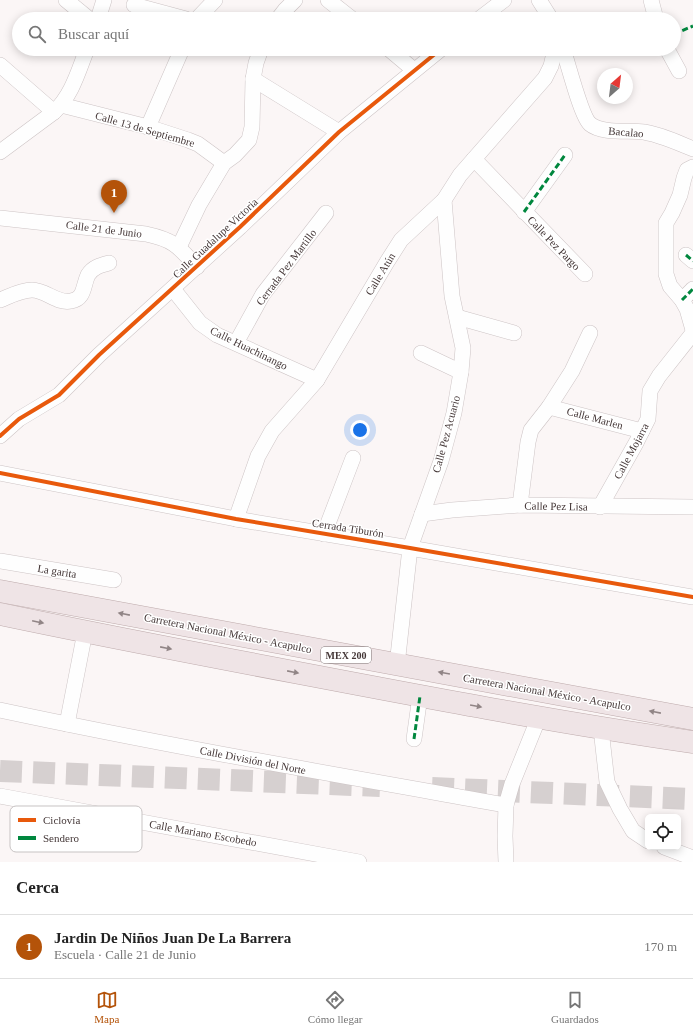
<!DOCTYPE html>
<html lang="es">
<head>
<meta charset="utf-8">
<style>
	:root { --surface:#fff; --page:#f6f6f6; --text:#222; --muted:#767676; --line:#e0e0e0; --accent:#b45309 }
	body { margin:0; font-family:"Times New Roman",serif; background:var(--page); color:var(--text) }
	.controls { position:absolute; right:12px; bottom:12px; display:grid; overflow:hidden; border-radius:6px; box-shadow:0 2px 10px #0003 }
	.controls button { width:36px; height:36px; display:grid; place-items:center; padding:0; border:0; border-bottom:1px solid var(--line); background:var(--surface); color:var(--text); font:20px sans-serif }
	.compass { position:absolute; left:597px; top:68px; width:36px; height:36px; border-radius:50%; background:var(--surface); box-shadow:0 2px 10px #0003; rotate:28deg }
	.you { position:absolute; left:360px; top:430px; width:14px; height:14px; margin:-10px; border:3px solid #fff; border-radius:50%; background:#1a73e8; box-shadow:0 0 0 6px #1a73e833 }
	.badge { display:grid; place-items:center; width:26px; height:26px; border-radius:50%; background:var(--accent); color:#fff; font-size:13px; font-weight:700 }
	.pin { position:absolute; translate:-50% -33px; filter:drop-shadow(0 1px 2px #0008) }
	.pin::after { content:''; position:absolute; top:21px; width:14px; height:12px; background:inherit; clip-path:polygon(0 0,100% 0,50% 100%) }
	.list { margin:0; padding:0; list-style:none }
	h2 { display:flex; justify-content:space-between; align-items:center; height:52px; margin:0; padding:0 16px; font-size:17px }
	h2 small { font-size:13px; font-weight:400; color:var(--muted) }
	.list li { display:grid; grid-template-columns:26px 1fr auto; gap:12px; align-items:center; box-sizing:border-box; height:64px; padding:0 16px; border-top:1px solid var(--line) }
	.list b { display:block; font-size:15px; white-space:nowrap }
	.list p { margin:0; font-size:13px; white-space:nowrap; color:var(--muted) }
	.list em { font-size:13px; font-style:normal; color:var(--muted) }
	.icon { flex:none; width:22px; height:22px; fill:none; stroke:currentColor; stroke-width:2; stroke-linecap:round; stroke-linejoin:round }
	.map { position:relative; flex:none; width:693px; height:862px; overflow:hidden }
	.search { position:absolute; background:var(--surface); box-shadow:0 2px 10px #0003; left:12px; right:12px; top:12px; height:44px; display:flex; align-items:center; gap:10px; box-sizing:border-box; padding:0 14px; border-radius:22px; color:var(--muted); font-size:15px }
	.sheet { height:116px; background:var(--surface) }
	nav { display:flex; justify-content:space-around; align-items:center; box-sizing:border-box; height:56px; border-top:1px solid var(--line); background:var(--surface); font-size:11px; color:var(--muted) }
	nav a { display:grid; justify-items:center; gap:2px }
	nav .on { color:var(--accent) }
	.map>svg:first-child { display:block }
</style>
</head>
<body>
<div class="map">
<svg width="693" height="862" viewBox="0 0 693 862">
	<rect width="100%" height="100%" fill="#fbf6f6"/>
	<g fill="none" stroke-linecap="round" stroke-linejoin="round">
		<!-- highway-tunnel -->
		<g stroke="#d6d0d0" stroke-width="22" stroke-dasharray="22 11" stroke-linecap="butt">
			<polyline points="0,771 380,786"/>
			<polyline points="432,788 693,799"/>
		</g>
		<defs>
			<g id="street">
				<polyline points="66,0 89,19"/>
				<polyline points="328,0 352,19"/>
				<polyline points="539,0 551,19"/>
				<polyline points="651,0 656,19"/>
				<polyline points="134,5 186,19"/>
				<polyline points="98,19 104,0"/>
				<polyline points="197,19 215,0"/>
				<polyline points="278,19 285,10 295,0"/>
				<polyline points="479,19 504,0"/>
				<polyline points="389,49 414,70"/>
				<path d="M563 49C568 63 581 116 590 124 602 134 629 130 644 132 661 135 677 142 693 149"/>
				<polyline points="667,49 679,71"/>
				<polyline points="0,65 54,112"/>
				<polyline points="253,79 339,132"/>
				<polyline points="61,105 148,127 188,140 198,144 224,163"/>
				<polyline points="148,127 182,49"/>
				<path d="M0 152 54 112C72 95 78 72 87 49"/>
				<polyline points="474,159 585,274"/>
				<polyline points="693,167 687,170 684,178 680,195 672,213 666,223 666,274 670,286 682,300 687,309 693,330"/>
				<polyline points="524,212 565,155"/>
				<path d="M0 218 146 234C174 240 178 246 197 267"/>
				<polyline points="179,247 199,205 224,163 235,155 249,140 252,127 253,79 256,63 261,49"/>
				<polyline points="686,255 693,261"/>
				<polyline points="173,289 200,323 217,335 317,380"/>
				<path d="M0 300C10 296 21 290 32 290 46 290 57 304 71 301 85 299 83 285 88 275 93 267 101 265 109 263"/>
				<polyline points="682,300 693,289"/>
				<polyline points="457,317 514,333"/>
				<polyline points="236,343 263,294 326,213"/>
				<polyline points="421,353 461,372"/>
				<polyline points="549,407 642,431"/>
				<polyline points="0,436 19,419 59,395 99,355 240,227 339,132 441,49"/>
				<polyline points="0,473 236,519 410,548 693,597"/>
				<polyline points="520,505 528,442 531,430 549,407 572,371 590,333"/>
				<polyline points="600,507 636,443 648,419 650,391 659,376 693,333"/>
				<polyline points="422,514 452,510 520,505 693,507"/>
				<polyline points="236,519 258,456 272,431 317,380 387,262 401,240 444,200 460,175 545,78 551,66 555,49"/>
				<polyline points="324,534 353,458"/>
				<polyline points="0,561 114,580"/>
				<polyline points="397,665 410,548 441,461 454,413 461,372 463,348 452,296 444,200"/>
				<path d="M0 710C168 746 337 775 506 805"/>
				<polyline points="67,724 85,632"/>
				<polyline points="601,729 607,782 620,809 633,831 648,841"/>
				<polyline points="414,739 420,696"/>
				<polyline points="0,796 359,862"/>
				<polyline points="664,847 693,858"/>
				<polyline points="506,862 505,836 506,805 512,784 539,717"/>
			</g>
			<g id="primary">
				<polyline points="0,591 693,719"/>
				<path d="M0 614C99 635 199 654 299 673 430 698 561 723 693 742"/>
			</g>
		</defs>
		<!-- street casing -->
		<use href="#street" stroke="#cdc4c5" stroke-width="16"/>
		<!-- primary casing -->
		<use href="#primary" stroke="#bdaaab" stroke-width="23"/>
		<!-- street -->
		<use href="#street" stroke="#fefefe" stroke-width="15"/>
		<!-- primary -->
		<use href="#primary" stroke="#efe4e6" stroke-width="22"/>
		<!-- quiet -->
		<g stroke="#00873e" stroke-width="3" stroke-dasharray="6 3" stroke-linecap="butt">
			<polyline points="674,34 693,26"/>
			<polyline points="524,212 565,155"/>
			<polyline points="686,255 693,261"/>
			<polyline points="682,300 693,289"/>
			<polyline points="414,739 420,696"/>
		</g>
		<defs>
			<g id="cycleway">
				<polyline points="0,436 19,419 59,395 99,355 240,227 339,132 441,49"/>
				<polyline points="0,473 236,519 410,548 693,597"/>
			</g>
		</defs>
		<!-- cycleway casing -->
		<use href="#cycleway" stroke="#fff" stroke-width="6"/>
		<!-- cycleway -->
		<use href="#cycleway" stroke="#e8590c" stroke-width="4"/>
	</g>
	<!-- one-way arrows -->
	<defs><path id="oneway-solid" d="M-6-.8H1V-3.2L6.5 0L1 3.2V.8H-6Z"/></defs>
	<g fill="#918586">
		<use href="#oneway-solid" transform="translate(124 614) rotate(-169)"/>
		<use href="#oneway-solid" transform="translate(38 622) rotate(12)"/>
		<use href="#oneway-solid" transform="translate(166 648) rotate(11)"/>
		<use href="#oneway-solid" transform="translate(293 672) rotate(11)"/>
		<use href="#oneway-solid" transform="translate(444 673) rotate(-170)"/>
		<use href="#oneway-solid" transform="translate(476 706) rotate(10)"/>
		<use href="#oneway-solid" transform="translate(655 712) rotate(-169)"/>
	</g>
	<g text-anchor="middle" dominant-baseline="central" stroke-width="3" stroke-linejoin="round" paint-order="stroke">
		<!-- shield labels -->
		<rect fill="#fff" stroke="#7c7373" stroke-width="1" x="321" y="647" width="50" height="16" rx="3"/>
		<g font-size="10" font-weight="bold" fill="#443737">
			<text x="346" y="655">MEX 200</text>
		</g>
		<!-- street labels -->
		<g font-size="11" fill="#443737" stroke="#fff">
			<text transform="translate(145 129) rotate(16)">Calle 13 de Septiembre</text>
			<text transform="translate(626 132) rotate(5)">Bacalao</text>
			<text transform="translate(104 229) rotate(7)">Calle 21 de Junio</text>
			<text transform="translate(215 238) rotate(-43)">Calle Guadalupe Victoria</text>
			<text transform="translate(554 243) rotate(46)">Calle Pez Pargo</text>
			<text transform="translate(286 267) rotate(-53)">Cerrada Pez Martillo</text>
			<text transform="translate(380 274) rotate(-59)">Calle Atún</text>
			<text transform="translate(249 348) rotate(26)">Calle Huachinango</text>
			<text transform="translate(595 418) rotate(15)">Calle Marlen</text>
			<text transform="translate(446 434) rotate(-75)">Calle Pez Acuario</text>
			<text transform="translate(631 451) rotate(-62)">Calle Mojarra</text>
			<text transform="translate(556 506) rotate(1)">Calle Pez Lisa</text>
			<text transform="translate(348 528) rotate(9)">Cerrada Tiburón</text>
			<text transform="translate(57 571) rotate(9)">La garita</text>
			<text transform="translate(228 633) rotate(11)">Carretera Nacional México - Acapulco</text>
			<text transform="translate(547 692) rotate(10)">Carretera Nacional México - Acapulco</text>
			<text transform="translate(253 760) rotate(11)">Calle División del Norte</text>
			<text transform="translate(203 833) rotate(10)">Calle Mariano Escobedo</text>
		</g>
	</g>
	<!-- legend -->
	<rect x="10" y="806" width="132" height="46" rx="6" fill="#fff" stroke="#c7c3c3" stroke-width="1"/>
	<rect x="18" y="818" width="18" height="4" fill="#e8590c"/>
	<rect x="18" y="836" width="18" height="4" fill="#00873e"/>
	<g font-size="11" fill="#443737">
		<text x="43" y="824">Ciclovía</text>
		<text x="43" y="842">Sendero</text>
	</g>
</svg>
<div class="controls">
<button><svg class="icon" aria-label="locate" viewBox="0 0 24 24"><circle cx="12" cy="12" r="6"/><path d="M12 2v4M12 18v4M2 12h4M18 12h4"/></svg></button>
</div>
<svg class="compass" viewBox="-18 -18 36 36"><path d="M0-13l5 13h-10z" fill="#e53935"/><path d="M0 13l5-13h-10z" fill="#767676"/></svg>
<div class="you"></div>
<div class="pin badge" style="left:114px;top:213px">1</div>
<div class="search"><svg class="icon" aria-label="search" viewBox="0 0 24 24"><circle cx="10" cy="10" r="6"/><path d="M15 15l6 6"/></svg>Buscar aquí</div>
</div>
<section class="sheet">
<h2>Cerca<small></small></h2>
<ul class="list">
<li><span class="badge">1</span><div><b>Jardin De Niños Juan De La Barrera</b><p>Escuela · Calle 21 de Junio</p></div><em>170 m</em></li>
</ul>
</section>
<nav>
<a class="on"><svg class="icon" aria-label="map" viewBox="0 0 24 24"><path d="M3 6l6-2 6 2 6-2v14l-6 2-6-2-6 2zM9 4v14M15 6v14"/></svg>Mapa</a>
<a><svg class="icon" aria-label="directions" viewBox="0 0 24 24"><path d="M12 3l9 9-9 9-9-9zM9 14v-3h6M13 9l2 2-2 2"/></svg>Cómo llegar</a>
<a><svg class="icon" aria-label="saved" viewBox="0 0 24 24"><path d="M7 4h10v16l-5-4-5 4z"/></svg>Guardados</a>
</nav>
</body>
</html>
